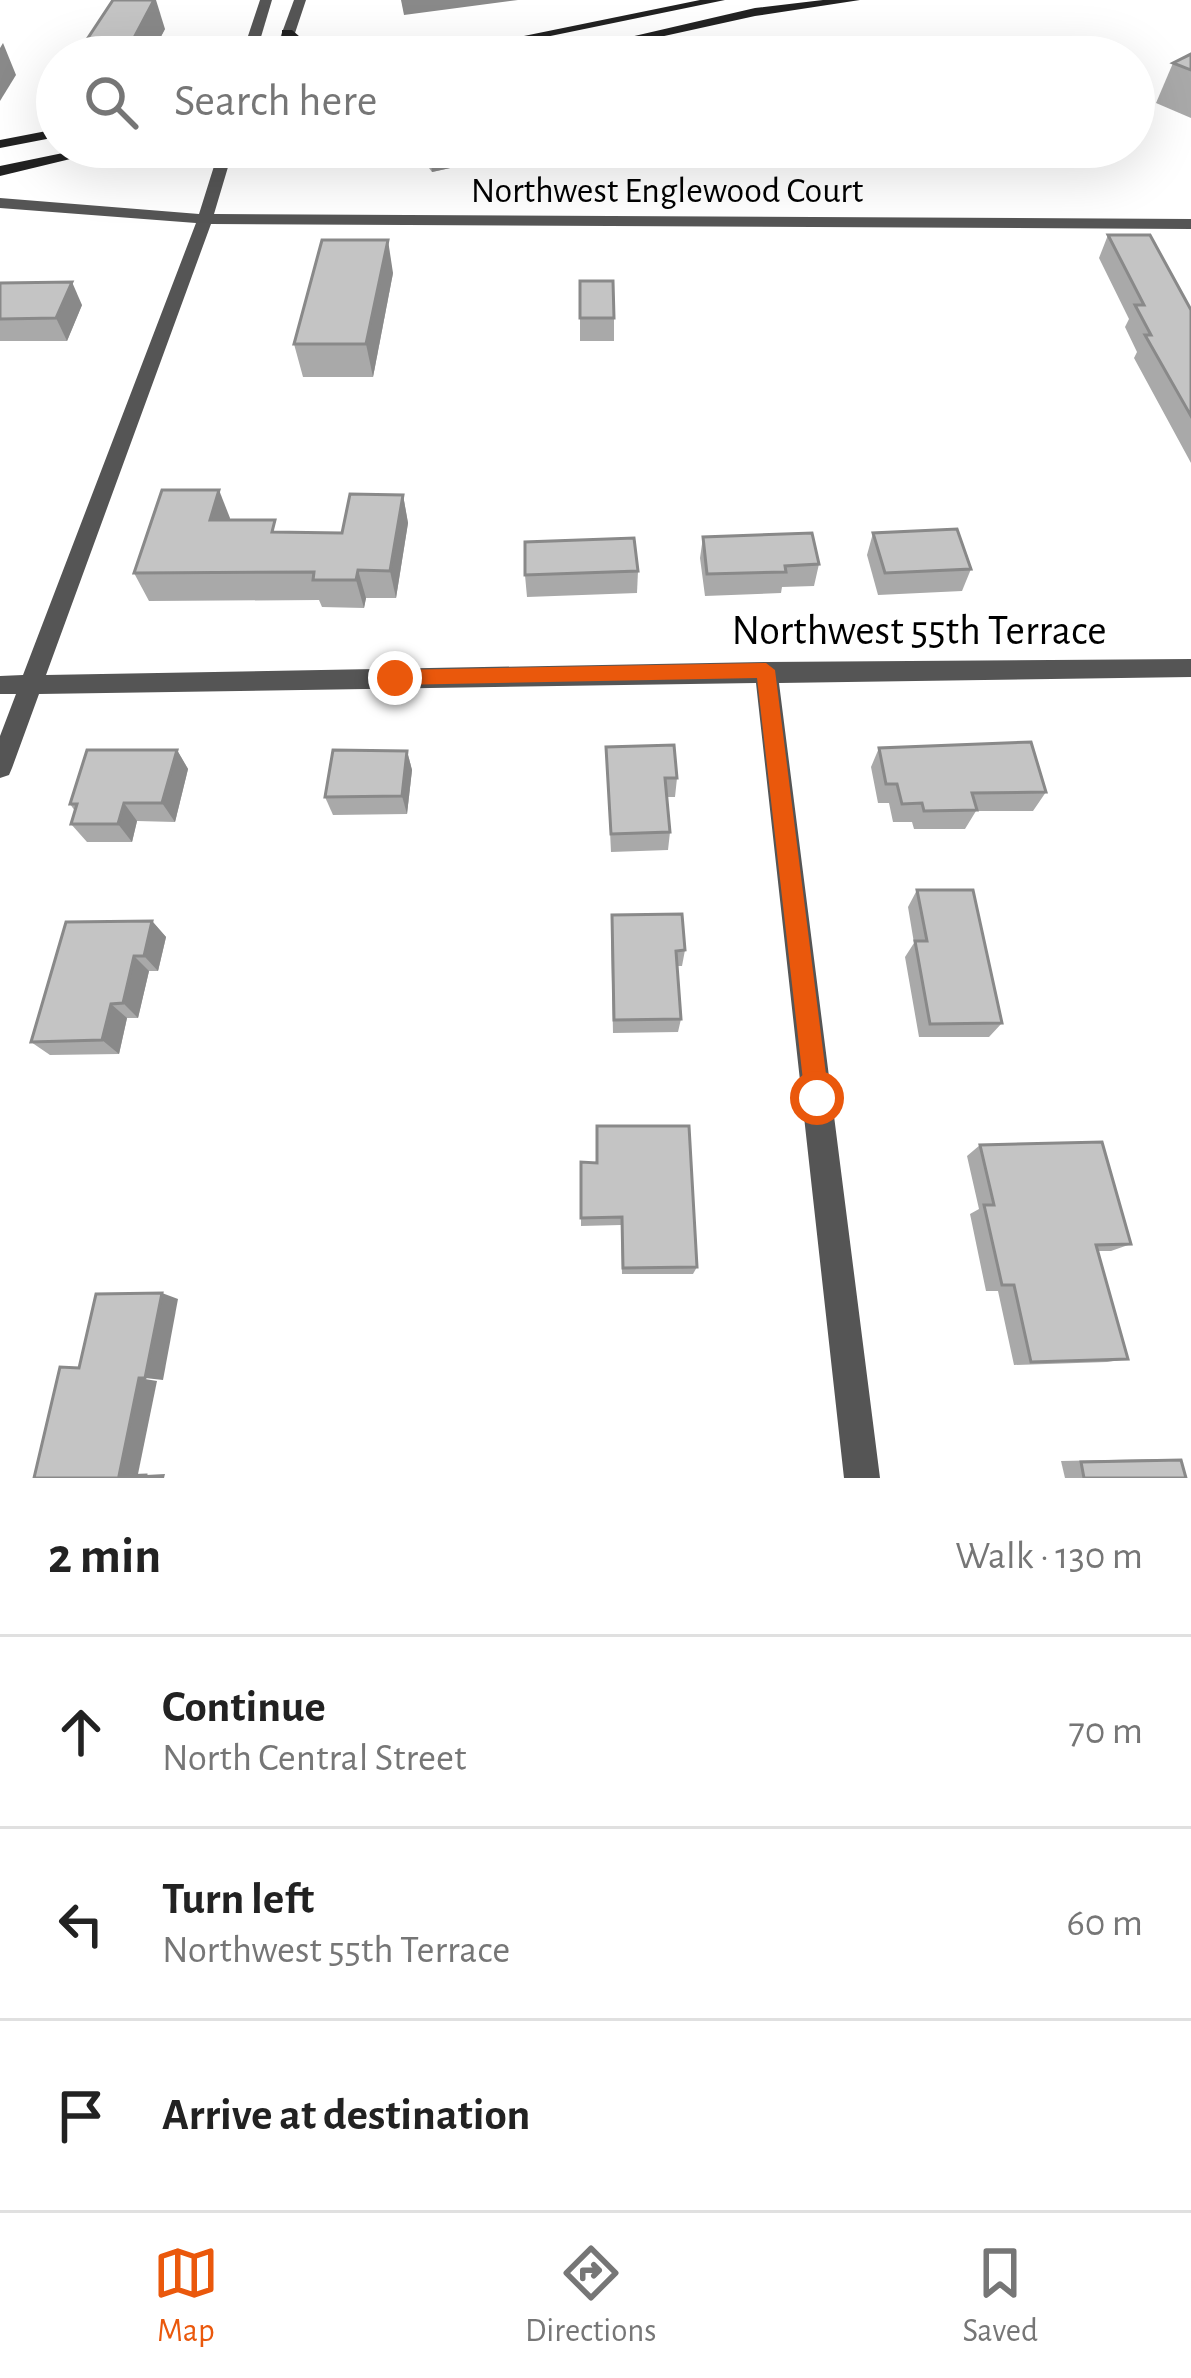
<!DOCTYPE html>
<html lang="en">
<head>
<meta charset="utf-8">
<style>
	:root { --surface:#fff; --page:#f2f2f2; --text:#222; --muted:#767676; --line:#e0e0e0; --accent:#ea580c }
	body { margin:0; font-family:"Alegreya Sans",sans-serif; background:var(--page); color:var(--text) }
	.stop { position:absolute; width:36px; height:36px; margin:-27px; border:9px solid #ea580c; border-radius:50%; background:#fff }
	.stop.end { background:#ea580c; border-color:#fff; box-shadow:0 3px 12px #0008 }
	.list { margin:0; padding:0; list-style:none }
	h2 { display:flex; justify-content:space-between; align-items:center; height:156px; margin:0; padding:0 48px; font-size:51px }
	h2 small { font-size:39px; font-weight:400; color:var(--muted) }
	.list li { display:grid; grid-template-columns:78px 1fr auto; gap:36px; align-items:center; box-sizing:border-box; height:192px; padding:0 48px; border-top:3px solid var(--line) }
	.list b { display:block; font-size:45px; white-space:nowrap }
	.list p { margin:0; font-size:39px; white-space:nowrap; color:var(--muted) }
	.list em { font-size:39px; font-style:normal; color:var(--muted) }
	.icon { flex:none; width:66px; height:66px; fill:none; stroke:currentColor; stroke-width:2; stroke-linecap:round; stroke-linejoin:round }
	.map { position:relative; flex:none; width:1191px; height:1478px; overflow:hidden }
	.search { position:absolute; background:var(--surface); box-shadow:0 12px 48px #0002; left:36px; right:36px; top:36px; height:132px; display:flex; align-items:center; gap:30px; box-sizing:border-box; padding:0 42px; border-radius:66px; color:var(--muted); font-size:45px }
	.sheet { height:732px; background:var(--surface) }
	nav { display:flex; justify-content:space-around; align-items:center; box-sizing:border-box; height:168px; border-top:3px solid var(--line); background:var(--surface); font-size:33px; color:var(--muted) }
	nav a { display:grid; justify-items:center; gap:6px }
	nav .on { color:var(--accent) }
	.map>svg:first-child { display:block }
</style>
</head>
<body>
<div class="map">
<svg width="1191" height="1478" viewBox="0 0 1191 1478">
	<rect width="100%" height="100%" fill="#fff"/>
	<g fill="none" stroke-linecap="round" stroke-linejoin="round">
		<!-- service -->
		<polygon fill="#555" fill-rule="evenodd" points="509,147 522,147 537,165 535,168 525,168"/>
		<!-- minor -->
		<polygon fill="#555" fill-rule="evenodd" points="220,147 234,147 214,214 1191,219 1191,229 211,224 46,675 766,662 1191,659 1191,677 779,683 880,1478 844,1478 756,683 39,694 12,768 9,775 0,778 0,736 16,694 0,694 0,676 23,675 196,223 0,208 0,198 199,214"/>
		<!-- tertiary -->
		<g fill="#555" fill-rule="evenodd">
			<polygon points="260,0 272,0 255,57 241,57"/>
			<polygon points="294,0 306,0 287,57 273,57"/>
		</g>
		<!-- secondary -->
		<g fill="#222" fill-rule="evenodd">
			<polygon points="700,0 725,0 449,57 422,57"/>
			<polygon points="823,0 860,0 755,16 569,57 544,57 755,8"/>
			<polygon points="282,30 292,30 323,57 308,57 282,36"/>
			<polygon points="57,129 57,137 0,148 0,140"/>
			<polygon points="92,147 120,147 0,176 0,166"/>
		</g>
	</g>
	<!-- wall -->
	<g fill="#a9a9a9">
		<polygon points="165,29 150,57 80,57 78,53"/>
		<polygon points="1191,54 1191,118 1156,103 1173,63"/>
		<polygon points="413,147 490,147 491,159 432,172"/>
		<polygon points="1108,235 1191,310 1191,463 1134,358 1137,352 1125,327 1129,319 1099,258"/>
		<polygon points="393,273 373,377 303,377 294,344"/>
		<polygon points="580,281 614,318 614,341 580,341"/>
		<polygon points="0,283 82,305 67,341 0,341"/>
		<polygon points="403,495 408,523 396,598 366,598 364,608 322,607 319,600 149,601 134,573 230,518 230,520 279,532 342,533"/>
		<polygon points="873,533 971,569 962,591 878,595 867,555"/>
		<polygon points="703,537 819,564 814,586 782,587 781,593 705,596 700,558"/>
		<polygon points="638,571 637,593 527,597 525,575"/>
		<polygon points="606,747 677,778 675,797 667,797 670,832 668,850 611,852"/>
		<polygon points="879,748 1046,792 1033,811 976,811 965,829 914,829 912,822 893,822 889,803 878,803 871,767"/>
		<polygon points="177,750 188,769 175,822 137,821 132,842 87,842 71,824 75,811 70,804"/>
		<polygon points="407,751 412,770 407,814 333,815 325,797"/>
		<polygon points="917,890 1002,1023 989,1037 919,1037 905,957 914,943 908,907"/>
		<polygon points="152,921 166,937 158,971 149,971 138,1018 127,1018 119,1054 50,1055 31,1042"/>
		<polygon points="611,932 685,950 682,966 677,966 681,1019 678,1032 613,1033"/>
		<polygon points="980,1145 1131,1244 1111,1251 1098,1251 1128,1359 1107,1362 1014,1365 998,1291 986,1291 970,1214 979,1209 967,1156"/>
		<polygon points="581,1162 697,1267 693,1274 622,1274 621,1225 581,1226"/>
		<polygon points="1157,1459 1181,1460 1186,1478 1065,1478 1061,1461"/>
	</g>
	<!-- shaded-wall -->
	<g fill="#898989">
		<polygon points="154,0 156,0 165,29 150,57 127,57 126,53"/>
		<polygon points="401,0 518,0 404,15"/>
		<polygon points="3,43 16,75 0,101 0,48"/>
		<polygon points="429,147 490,147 491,159 432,172"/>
		<polygon points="388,240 393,273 373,377 366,344"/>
		<polygon points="72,282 82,305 67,341 56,318"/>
		<polygon points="219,490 230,518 222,548 210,520"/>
		<polygon points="403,495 408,523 396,598 390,571"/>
		<polygon points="358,570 366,598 364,608 356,580"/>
		<polygon points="177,750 188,769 175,822 162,803"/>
		<polygon points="407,751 412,770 407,814 402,796"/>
		<polygon points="124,803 137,821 132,842 118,824"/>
		<polygon points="152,921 166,937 158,971 144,956"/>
		<polygon points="134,956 149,971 138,1018 123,1003"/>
		<polygon points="111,1004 127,1018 119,1054 102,1040"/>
		<polygon points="162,1293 178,1299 163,1380 145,1378"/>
		<polygon points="139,1378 157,1381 138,1474 119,1476"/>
		<polygon points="165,1474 164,1478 146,1478 146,1475"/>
	</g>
	<!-- building -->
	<g fill="#c4c4c4" stroke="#898989" stroke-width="3">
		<polygon points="113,0 154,0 126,53 78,53"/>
		<polygon points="1191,54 1191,70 1173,63"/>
		<polygon points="1108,235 1150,235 1191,310 1191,416 1145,335 1151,335 1135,305 1144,305"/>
		<polygon points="322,240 388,240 366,344 294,344"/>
		<polygon points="580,281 613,281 614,318 580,318"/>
		<polygon points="72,282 56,318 0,319 0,283"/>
		<polygon points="162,490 219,490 210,520 275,520 272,532 342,533 350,494 403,495 390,571 358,570 356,580 313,580 314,572 134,573"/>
		<polygon points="957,529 971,569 885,573 873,533"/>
		<polygon points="812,533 819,564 785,566 786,572 707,574 703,537"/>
		<polygon points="634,538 638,571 525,575 525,542"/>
		<polygon points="1031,742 1046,792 972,793 977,810 924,811 922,803 902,804 897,784 886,784 879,748"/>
		<polygon points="674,745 677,778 665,778 670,832 611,834 606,747"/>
		<polygon points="87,750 177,750 162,803 124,803 118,824 71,824 77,804 70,804"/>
		<polygon points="333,750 407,751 402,796 325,797"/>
		<polygon points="917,890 973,890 1002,1023 930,1024 915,941 927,941"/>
		<polygon points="682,914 685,950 676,951 681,1019 614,1020 612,915"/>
		<polygon points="152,921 144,956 134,956 123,1003 111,1004 102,1040 31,1042 66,922"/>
		<polygon points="597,1126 689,1126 697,1267 623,1268 622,1217 581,1218 581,1162 597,1163"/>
		<polygon points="1102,1142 1131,1244 1096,1245 1128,1359 1031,1362 1014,1285 1002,1285 984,1205 994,1205 980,1145"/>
		<polygon points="162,1293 145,1378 139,1378 119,1476 146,1475 146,1478 34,1478 60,1367 79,1368 96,1294"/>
		<polygon points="1181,1460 1186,1478 1084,1478 1081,1462"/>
	</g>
	<!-- route -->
	<polygon fill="#ea580c" points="766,663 775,670 829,1098 817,1110 805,1098 757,678 395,685 386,678 395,670"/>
	<g text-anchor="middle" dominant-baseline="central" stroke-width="9" stroke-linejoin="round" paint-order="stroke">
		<!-- far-street labels -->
		<g font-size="36" fill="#000" stroke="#fff">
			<text x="667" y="191">Northwest Englewood Court</text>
		</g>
		<!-- street labels -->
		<g font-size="42" fill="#000" stroke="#fff">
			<text x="919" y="631">Northwest 55th Terrace</text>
		</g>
	</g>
</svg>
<div class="stop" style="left:817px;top:1098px"></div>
<div class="stop end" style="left:395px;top:678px"></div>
<div class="search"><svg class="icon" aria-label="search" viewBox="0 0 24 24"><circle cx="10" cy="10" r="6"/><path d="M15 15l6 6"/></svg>Search here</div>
</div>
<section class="sheet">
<h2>2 min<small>Walk · 130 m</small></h2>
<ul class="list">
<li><svg class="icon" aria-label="ahead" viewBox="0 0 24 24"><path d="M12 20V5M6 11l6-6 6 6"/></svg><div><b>Continue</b><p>North Central Street</p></div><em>70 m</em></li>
<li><svg class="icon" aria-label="left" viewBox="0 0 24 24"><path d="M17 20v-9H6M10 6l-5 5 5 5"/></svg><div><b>Turn left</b><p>Northwest 55th Terrace</p></div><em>60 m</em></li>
<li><svg class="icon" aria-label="arrive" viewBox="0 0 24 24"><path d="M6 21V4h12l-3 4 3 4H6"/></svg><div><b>Arrive at destination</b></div></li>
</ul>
</section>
<nav>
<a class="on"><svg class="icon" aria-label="map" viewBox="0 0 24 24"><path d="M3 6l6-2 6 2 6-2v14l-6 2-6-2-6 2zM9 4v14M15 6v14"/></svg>Map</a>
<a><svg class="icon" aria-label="directions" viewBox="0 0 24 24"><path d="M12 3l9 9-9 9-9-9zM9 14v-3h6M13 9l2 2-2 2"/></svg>Directions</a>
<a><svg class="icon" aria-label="saved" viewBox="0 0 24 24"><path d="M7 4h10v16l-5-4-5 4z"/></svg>Saved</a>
</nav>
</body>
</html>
